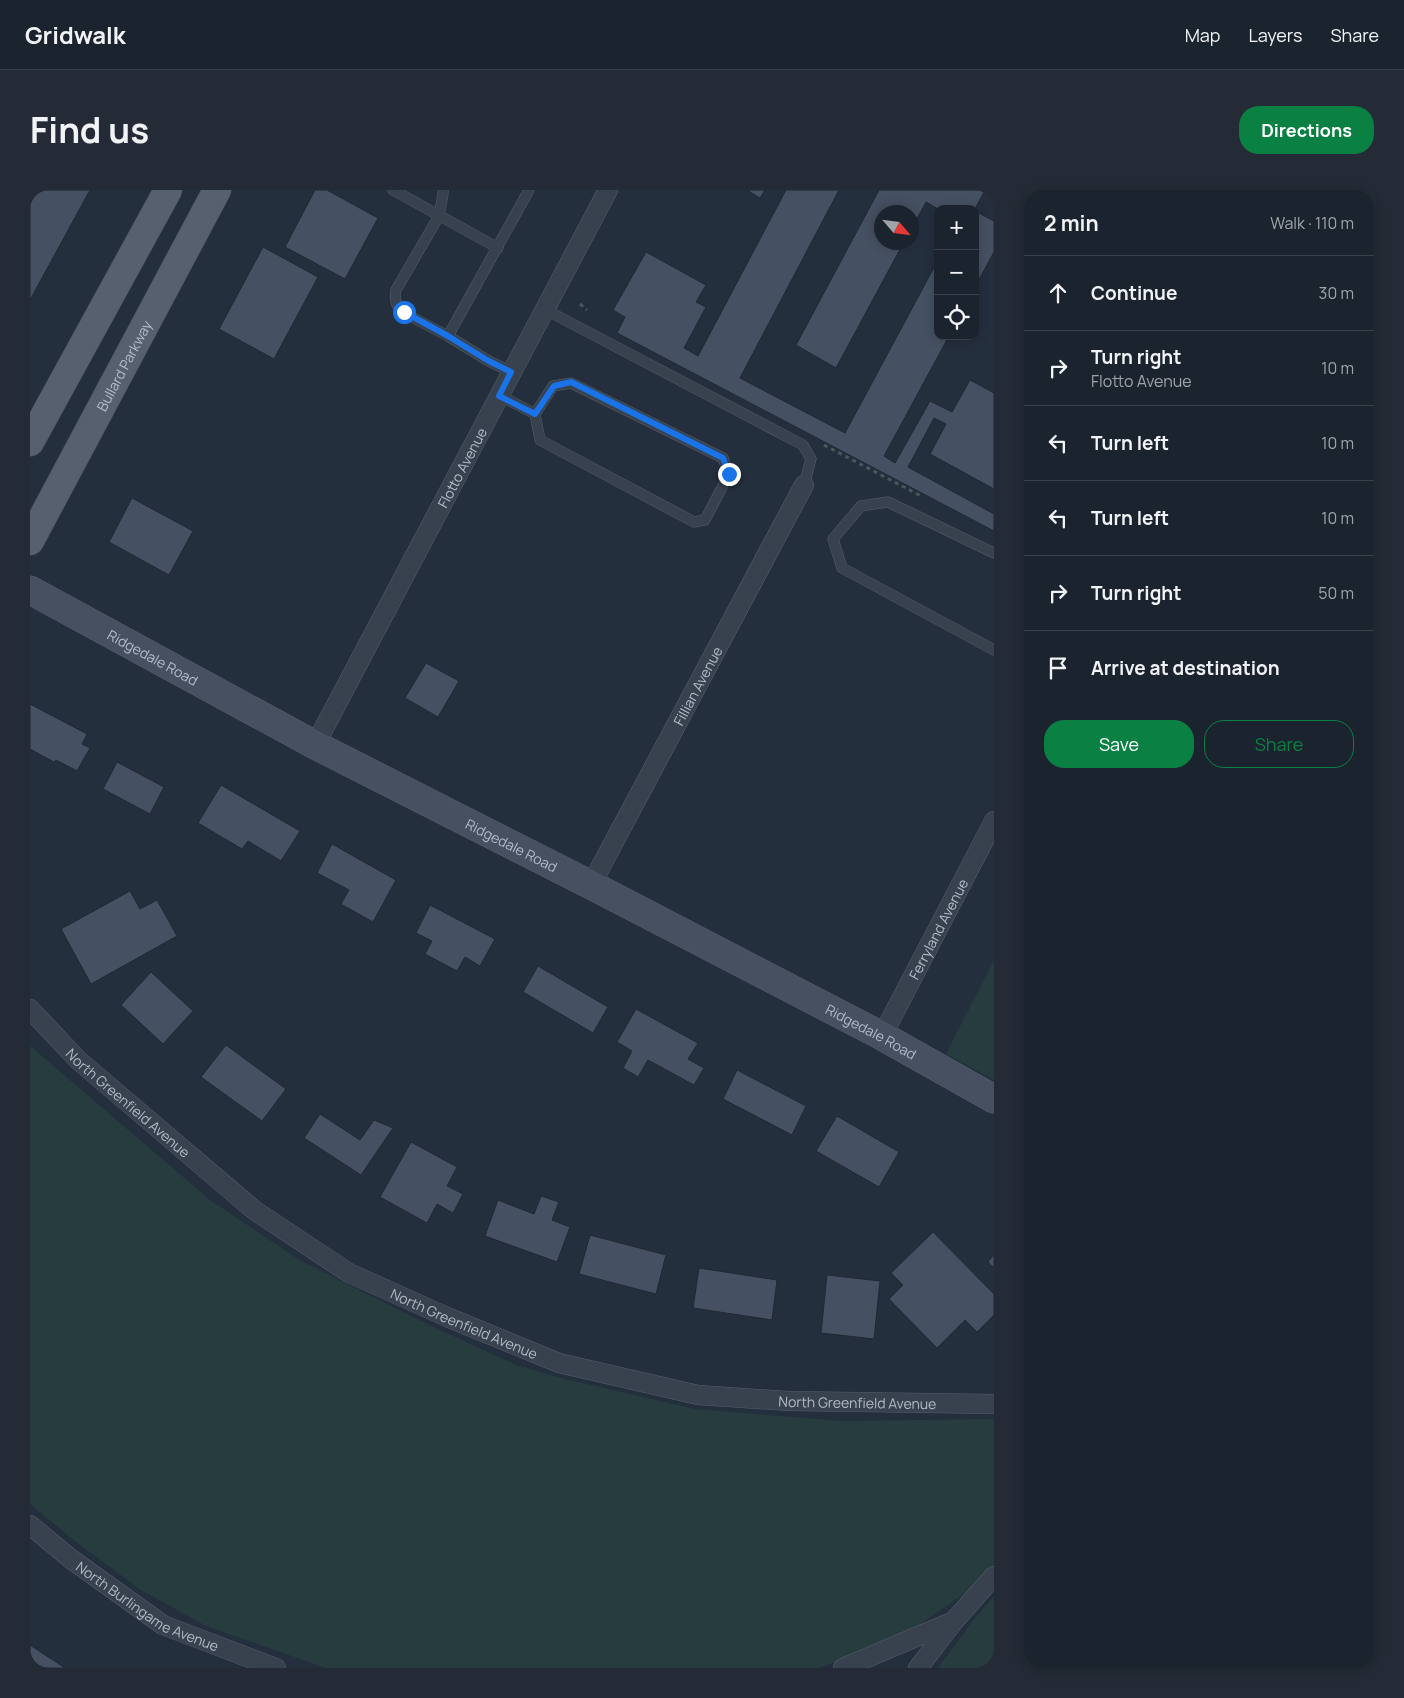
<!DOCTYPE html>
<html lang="en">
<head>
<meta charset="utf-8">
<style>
	:root { --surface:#1b232e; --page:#242b36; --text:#f1f3f6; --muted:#a0a4aa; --line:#39404a; --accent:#0b8043 }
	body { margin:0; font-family:Manrope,sans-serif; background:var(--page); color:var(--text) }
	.controls { position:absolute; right:15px; top:15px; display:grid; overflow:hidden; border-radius:10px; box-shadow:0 2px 12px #0003 }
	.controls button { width:45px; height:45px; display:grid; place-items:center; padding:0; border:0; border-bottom:1px solid var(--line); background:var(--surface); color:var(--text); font:25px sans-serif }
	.compass { position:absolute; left:844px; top:15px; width:45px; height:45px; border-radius:50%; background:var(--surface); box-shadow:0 2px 12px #0003; rotate:118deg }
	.stop { position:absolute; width:15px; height:15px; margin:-11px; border:4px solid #1a73e8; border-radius:50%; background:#fff }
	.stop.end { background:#1a73e8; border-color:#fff; box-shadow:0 1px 5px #0008 }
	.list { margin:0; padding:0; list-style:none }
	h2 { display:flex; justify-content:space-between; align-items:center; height:65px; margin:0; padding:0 20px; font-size:21px }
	h2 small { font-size:16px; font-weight:400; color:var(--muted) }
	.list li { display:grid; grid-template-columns:32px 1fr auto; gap:15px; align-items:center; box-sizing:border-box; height:75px; padding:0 20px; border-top:1px solid var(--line) }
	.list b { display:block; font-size:19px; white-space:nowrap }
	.list p { margin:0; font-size:16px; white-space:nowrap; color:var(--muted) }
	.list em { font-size:16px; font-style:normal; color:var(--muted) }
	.actions { display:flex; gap:10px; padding:15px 20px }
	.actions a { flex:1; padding:11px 0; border:1px solid var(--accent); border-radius:20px; text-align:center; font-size:18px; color:var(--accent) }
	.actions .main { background:var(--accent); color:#fff }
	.icon { flex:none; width:28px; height:28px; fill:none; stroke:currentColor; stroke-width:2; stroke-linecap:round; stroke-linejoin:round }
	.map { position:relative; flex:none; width:964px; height:1478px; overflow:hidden; border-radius:20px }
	header { display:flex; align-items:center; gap:30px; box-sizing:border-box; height:70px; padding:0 25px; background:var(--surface); border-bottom:1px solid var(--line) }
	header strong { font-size:24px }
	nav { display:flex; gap:28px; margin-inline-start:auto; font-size:18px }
	.intro { display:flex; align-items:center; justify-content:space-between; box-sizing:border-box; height:120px; padding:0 30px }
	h1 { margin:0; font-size:35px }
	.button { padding:12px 22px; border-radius:20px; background:var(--accent); color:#fff; font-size:18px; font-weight:700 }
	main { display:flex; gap:30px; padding:0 30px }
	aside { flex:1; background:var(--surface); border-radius:20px; box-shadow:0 2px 12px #0003 }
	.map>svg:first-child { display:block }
</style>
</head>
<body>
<header>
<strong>Gridwalk</strong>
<nav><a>Map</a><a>Layers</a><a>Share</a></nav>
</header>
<div class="intro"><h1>Find us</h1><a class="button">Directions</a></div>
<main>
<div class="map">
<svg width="964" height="1478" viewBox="0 0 964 1478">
	<rect width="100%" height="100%" fill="#242f3e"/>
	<!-- green -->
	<g fill="#263c3f">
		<polygon points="964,770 964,890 916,864"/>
		<polygon points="0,856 180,1010 271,1071 393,1132 486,1175 531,1188 665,1219 812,1231 964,1229 964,1377 938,1401 866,1451 788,1478 296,1478 176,1436 111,1400 41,1348 0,1314"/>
		<polygon points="964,1406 964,1478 908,1478 941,1433"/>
	</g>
	<!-- building -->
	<g fill="#455162" stroke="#1f2835">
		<polygon points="0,0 60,0 0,110"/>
		<polygon points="285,0 297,0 348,28 315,89 255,57"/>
		<polygon points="717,0 735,0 730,8"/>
		<polygon points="756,0 809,0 710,188 815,243 908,70 908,146 919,146 854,266 865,273 900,211 922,222 940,190 964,203 964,299 900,264 916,234 904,228 878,277 964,324 964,341 587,143 595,127 583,120 616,62 676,95 666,112 676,117 654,158 668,166"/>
		<polygon points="849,0 955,0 945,19 908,19 896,12 882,38 882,22 852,22 852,52 874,52 806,178 766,155"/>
		<polygon points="945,21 964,31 964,62 945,97"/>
		<polygon points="233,57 288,87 244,169 189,139"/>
		<polygon points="102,308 163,341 139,385 79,352"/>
		<polygon points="396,473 429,491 408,527 375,508"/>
		<polygon points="0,514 57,544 52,554 60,558 47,581 26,570 24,572 0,559"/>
		<polygon points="87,572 134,597 120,624 73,599"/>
		<polygon points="191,595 270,641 251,671 218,651 212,659 168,633"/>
		<polygon points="302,654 366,690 343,732 311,714 319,700 287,683"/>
		<polygon points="100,701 110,719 127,710 147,746 61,794 31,739"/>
		<polygon points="400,715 465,749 450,776 435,767 427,781 395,764 402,751 386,743"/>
		<polygon points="508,776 578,817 563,843 493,802"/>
		<polygon points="121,782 163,821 133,854 91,815"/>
		<polygon points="606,819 668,853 658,869 674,878 664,895 618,870 608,887 593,878 602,861 587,852"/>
		<polygon points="196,855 256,899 232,931 171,887"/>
		<polygon points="707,880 776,916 762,945 693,909"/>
		<polygon points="290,924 330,950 344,930 363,938 331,985 274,948"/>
		<polygon points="807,926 869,962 849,997 786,961"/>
		<polygon points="381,952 427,977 417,996 433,1004 423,1023 407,1014 397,1033 350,1007"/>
		<polygon points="511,1006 529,1012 522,1030 540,1037 527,1072 455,1046 468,1010 504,1024"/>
		<polygon points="903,1042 964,1104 964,1125 947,1142 935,1130 907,1158 859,1109 873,1095 861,1083"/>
		<polygon points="560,1045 636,1065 626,1104 549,1084"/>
		<polygon points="964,1064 964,1078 958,1072"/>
		<polygon points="669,1078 747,1090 742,1130 663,1118"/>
		<polygon points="797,1085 850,1091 844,1149 791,1143"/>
		<polygon points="0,1455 35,1478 0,1478"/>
	</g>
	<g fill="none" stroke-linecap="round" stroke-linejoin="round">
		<defs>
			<g id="lane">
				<polyline points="363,0 468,58"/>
				<path d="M413 0V4L409 26 366 100C364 110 366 116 374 123L418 146 457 170 481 182"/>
				<polyline points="514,119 773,255 781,269 774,295"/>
				<polyline points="418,146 499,0"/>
				<polyline points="469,205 505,224 510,250 664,332 675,330 699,284 693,268 541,193 523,196 505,224"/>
				<polyline points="964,363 858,312 831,316 803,349 812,378 964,460"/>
			</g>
			<g id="street">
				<path id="s1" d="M285 555 578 0"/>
				<path id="s2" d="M561 695 774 295"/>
				<path id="s3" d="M0 819 48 870 224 1020 319 1083 417 1127 529 1173 668 1205 758 1211 964 1214"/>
				<path id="s4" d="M852 846 964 631"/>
				<path id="s5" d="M0 1335 41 1369 133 1435 246 1478"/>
				<polyline points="813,1478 924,1431"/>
				<polyline points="888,1478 924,1431 964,1386"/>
			</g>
			<g id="secondary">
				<path id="s6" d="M0 400 285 555 561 695 852 846 964 909"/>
			</g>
			<g id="primary">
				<polyline points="0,252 138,0"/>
				<path id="s7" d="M0 351 187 0"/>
			</g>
		</defs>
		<!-- lane casing -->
		<use href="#lane" stroke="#565f6c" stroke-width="11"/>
		<!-- street casing -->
		<use href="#street" stroke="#565f6c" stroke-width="20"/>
		<!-- secondary casing -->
		<use href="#secondary" stroke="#565f6c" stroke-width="29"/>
		<!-- primary casing -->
		<use href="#primary" stroke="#414a57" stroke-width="29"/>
		<!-- path -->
		<g stroke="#44595c" stroke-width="3" stroke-dasharray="4 4" stroke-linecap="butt">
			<polyline points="550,114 557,120"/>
			<polyline points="794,255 893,307"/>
		</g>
		<!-- lane -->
		<use href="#lane" stroke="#38414e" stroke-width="10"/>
		<!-- street -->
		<use href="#street" stroke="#38414e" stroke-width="19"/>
		<!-- secondary -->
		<use href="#secondary" stroke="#465061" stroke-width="28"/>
		<!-- primary -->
		<use href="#primary" stroke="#56606e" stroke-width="28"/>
	</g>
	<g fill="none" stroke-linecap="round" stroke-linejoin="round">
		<!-- route -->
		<polyline stroke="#1a73e8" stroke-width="6" points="374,122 418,146 457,170 481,182 469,206 505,224 524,196 541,192 693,268 699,284"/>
	</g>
	<g text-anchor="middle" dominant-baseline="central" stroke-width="4" stroke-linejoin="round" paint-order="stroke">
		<!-- street labels -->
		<g font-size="14" fill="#b4bcc9" stroke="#1d2633">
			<text stroke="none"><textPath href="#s7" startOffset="199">Bullard Parkway</textPath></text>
			<text stroke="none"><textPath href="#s1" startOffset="314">Flotto Avenue</textPath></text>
			<text stroke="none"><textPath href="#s6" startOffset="140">Ridgedale Road</textPath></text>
			<text stroke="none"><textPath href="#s2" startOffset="226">Fillian Avenue</textPath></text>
			<text stroke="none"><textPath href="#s6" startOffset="545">Ridgedale Road</textPath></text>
			<text stroke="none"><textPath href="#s4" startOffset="121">Ferryland Avenue</textPath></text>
			<text stroke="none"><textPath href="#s6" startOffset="950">Ridgedale Road</textPath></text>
			<text stroke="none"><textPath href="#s3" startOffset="136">North Greenfield Avenue</textPath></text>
			<text stroke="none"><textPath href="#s3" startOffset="541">North Greenfield Avenue</textPath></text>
			<text stroke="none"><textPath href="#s3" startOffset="946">North Greenfield Avenue</textPath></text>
			<text stroke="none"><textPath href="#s5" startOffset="144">North Burlingame Avenue</textPath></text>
		</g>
	</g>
</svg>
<div class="controls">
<button>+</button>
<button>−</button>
<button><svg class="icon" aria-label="locate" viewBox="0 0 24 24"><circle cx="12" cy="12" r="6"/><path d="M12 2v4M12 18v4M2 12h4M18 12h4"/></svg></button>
</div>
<svg class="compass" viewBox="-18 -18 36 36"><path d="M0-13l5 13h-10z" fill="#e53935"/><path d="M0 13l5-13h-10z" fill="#a0a4aa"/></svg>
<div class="stop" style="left:374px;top:122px"></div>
<div class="stop end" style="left:699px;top:284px"></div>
</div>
<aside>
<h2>2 min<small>Walk · 110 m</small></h2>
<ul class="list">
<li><svg class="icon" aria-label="ahead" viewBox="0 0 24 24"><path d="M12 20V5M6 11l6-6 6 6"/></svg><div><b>Continue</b></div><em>30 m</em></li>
<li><svg class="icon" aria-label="right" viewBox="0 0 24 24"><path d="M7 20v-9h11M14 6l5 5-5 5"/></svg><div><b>Turn right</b><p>Flotto Avenue</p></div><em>10 m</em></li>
<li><svg class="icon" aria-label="left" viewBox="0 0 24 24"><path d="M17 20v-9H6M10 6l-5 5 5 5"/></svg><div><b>Turn left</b></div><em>10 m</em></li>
<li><svg class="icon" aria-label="left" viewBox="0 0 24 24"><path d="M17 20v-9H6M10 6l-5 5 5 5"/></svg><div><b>Turn left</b></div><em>10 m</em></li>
<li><svg class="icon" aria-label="right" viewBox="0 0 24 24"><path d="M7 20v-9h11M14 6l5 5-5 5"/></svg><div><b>Turn right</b></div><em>50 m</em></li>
<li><svg class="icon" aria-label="arrive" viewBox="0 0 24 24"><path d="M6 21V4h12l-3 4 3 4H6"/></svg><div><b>Arrive at destination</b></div></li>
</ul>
<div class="actions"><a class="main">Save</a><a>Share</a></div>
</aside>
</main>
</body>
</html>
